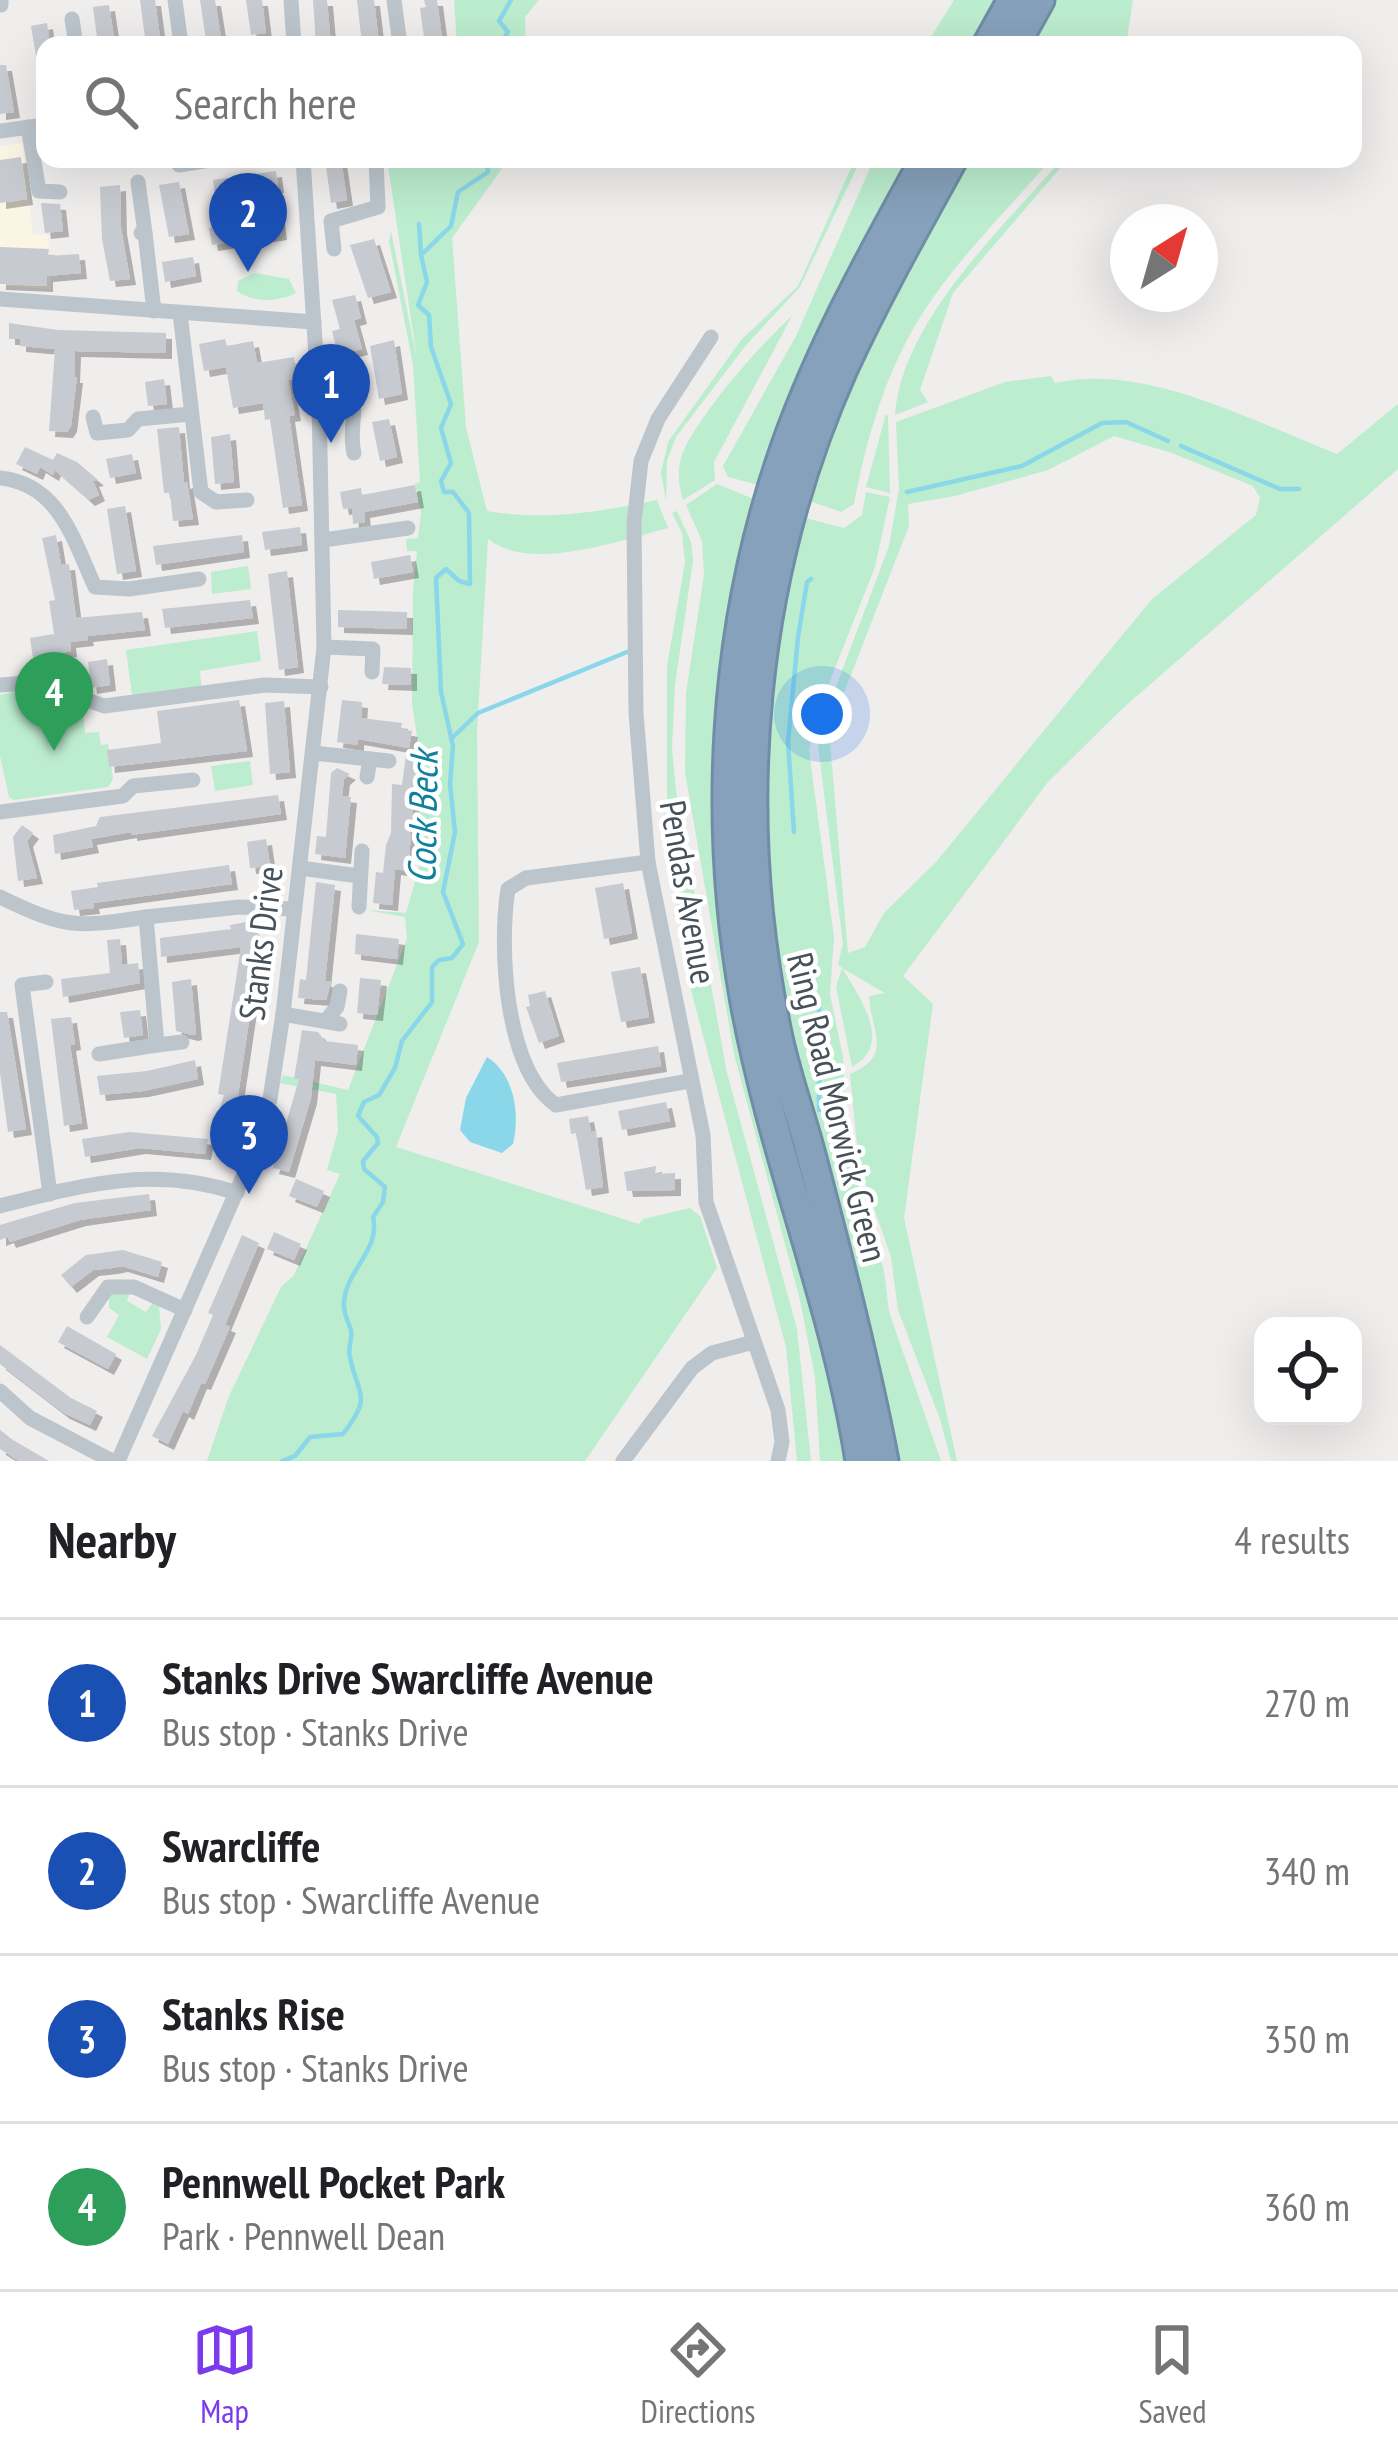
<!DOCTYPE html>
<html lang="en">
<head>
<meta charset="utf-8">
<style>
	:root { --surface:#fff; --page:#f6f6f6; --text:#202124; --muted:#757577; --line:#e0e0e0; --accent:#7c3aed }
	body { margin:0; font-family:"PT Sans Narrow",sans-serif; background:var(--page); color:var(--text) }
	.controls { position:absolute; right:36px; bottom:36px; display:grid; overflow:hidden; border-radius:24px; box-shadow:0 12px 48px #0002 }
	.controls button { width:108px; height:108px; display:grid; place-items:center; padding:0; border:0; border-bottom:3px solid var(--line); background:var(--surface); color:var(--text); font:60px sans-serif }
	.compass { position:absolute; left:1110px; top:204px; width:108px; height:108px; border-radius:50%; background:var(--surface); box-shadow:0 12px 48px #0002; rotate:37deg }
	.you { position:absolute; left:822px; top:714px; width:42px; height:42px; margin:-30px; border:9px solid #fff; border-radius:50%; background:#1a73e8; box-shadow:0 0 0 18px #1a73e833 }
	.badge { display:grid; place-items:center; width:78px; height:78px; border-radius:50%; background:var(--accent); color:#fff; font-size:39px; font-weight:700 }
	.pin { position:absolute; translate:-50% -99px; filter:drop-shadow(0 3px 6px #0008) }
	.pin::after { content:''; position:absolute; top:63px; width:42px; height:36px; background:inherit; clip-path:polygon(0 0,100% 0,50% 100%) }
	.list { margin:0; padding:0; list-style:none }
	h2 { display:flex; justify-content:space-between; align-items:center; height:156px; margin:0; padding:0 48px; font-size:51px }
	h2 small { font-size:39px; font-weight:400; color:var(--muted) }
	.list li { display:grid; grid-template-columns:78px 1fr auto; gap:36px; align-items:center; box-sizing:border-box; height:168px; padding:0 48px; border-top:3px solid var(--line) }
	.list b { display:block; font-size:45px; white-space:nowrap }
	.list p { margin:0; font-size:39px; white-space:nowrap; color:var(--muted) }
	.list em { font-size:39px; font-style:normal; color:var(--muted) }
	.icon { flex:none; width:66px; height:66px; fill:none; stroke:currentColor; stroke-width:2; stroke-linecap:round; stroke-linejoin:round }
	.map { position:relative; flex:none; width:1398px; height:1461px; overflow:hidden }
	.search { position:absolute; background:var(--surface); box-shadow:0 12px 48px #0002; left:36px; right:36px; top:36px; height:132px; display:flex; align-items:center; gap:30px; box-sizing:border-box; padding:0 42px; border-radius:24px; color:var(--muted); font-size:45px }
	.sheet { height:828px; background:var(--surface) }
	nav { display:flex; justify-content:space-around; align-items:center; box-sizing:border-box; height:168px; border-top:3px solid var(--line); background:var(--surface); font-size:33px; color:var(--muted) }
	nav a { display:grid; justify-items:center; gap:6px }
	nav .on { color:var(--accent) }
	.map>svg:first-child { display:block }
</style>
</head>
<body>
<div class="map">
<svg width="1398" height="1461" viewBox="0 0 1398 1461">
	<defs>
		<filter id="shadow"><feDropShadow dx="6" dy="6" stdDeviation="0" flood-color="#0004"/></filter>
	</defs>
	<rect width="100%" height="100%" fill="#f0eded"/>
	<!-- commercial -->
	<polygon fill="#fbf5e6" points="22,143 33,234 48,235 51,289 0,286 0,146"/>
	<!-- green -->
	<g fill="#bcedce" fill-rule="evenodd">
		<polygon points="454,0 539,0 525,17 526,45 457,45"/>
		<polygon points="954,0 1001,0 976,45 926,45"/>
		<polygon points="1052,0 1133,0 1126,45 1027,45"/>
		<path d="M387 159H509L452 238 466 427 487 511C546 521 599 512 657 500L668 528C621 540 530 573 488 539L477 732 479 942 396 1147 639 1224 643 1219 690 1208 700 1216 717 1268 585 1461H207L229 1396 281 1287 294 1275 340 1174 327 1170 338 1131 336 1094 280 1083 283 1075 348 1090 407 939 405 917 366 910 406 913 419 867 418 743 412 704 413 591 417 551H407L406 539 418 538 421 513 415 484 420 482 413 365 389 241 391 231 417 359Z"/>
		<polygon points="855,159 861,159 800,287 746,345 676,437 667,461 666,501 661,473 668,442 741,340 798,286"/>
		<polygon points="874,159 914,159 762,486 728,477 723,466 796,336"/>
		<path d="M963 159H1051C1013 204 969 247 935 295 890 357 868 430 854 504L841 512 807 500C849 375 902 275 963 159Z"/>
		<path d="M1062 159H1068L953 293 920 390 928 402 895 415C902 320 1003 228 1062 159Z"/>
		<path d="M255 273 289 279 296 293C279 302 253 303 237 291L238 281Z"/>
		<path d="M792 316 714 462 715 480 683 500C678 484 677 467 683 452 701 412 759 346 792 316Z"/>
		<path d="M1051 376 1055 383C1146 362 1253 422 1337 454L1398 404V469L1123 708 1048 782 903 976 933 1004 904 1218 957 1461H951L940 1419 898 1310 891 1257 859 1165 850 1074C895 1055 870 1030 869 996L885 993 842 968C858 995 895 1044 852 1067L836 987 842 968 838 964 843 944 817 737 889 546 899 489 896 422 1005 382ZM1114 436 1172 453 1253 486 1260 498 1256 515 1152 599 936 862 884 913 865 947 848 953 829 731 909 526 908 504 955 496 1048 470Z"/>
		<polygon points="886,414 888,416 890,493 866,487"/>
		<polygon points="717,484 761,502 718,767 819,1321 850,1461 820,1461 815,1377 800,1300 734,1054 685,772 686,693 704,575 702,541 686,505"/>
		<path d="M866 492 890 497 875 567 818 711 809 750 834 937 830 994 843 1057 847 1144 884 1271 889 1312 941 1461H892L775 980C783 962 779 933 766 917L761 745 798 516 844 528 862 515Z"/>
		<polygon points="677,511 691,542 693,561 675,685 672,748 676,791 727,1073 797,1329 811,1461 797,1461 786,1347 692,994 667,845 667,666 685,562 682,533 672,513"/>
		<polygon points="248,566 251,589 212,594 211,572"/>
		<polygon points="257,631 261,661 200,671 202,694 133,703 126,650"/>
		<polygon points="13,692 46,694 83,710 85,733 99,732 101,745 108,744 113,779 108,787 14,800 9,797 0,756 0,695"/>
		<polygon points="250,761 253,785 215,791 211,766"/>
		<polygon points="130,1292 127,1301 146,1312 154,1301 159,1306 161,1329 147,1359 107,1337 119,1315 109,1308 109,1295"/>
	</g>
	<!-- water -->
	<path fill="#8ad7e9" d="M487 1057C515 1075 520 1114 513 1144L502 1153 470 1142 460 1130 466 1098Z"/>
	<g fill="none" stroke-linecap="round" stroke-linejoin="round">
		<!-- stream -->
		<g stroke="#8ad7e9" stroke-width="4.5">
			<polyline points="500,45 508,32 499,21 511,0"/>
			<polyline points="419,224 421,254"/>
			<polyline points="1181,446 1280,489 1299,489"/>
			<polyline points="907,492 1022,466 1102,423 1126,422 1168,441"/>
			<polyline points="452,738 478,713 627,652"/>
			<polyline points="794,832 788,742 798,637 807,582 811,579"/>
			<polyline points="819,1007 819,1110"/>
			<path d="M282 1461 295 1456 310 1437 343 1434C373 1395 358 1397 350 1357 347 1346 353 1341 351 1330 348 1320 343 1314 344 1303 345 1271 381 1250 373 1217L383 1202 385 1187 364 1169 363 1161 378 1143 377 1137 358 1116 364 1102 379 1095 395 1068 402 1041 432 1002V967L439 960 452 958 463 944 443 892 455 832 450 784 453 746 441 692 436 578 446 569 459 581 470 584 469 513 453 492H444L441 481 451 463 441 428 451 404 431 347 429 315 418 305 427 282 421 255 451 226 458 192 488 172 486 159"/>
		</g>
	</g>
	<!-- building -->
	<g fill="#c7cad0" filter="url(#shadow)">
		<polygon points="140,0 155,0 161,45 146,45"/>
		<polygon points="200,0 215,0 221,38 206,40"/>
		<polygon points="246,0 262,0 266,33 251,35"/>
		<polygon points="313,0 327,0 331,45 316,45"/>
		<polygon points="357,0 374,0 379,43 362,44"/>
		<polygon points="424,0 437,0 443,45 425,45 420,8 426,7"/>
		<polygon points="109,5 115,45 98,45 93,7"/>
		<polygon points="47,23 50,45 45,45 45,73 39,74 31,26"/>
		<polygon points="0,65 6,65 14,112 0,114"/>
		<polygon points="21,157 27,199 0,203 0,160"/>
		<polygon points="325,159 341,159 347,200 331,203"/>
		<polygon points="276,171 278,187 215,196 213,180"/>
		<polygon points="179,182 189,234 169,237 159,185"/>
		<polygon points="120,185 121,228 130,279 110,281 102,239 100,187"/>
		<polygon points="41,203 60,204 63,231 45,233"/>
		<polygon points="279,218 281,234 212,245 209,228"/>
		<polygon points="374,239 391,292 368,298 350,245"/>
		<polygon points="0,247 49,249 48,256 79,254 81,273 47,276 47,286 0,284"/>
		<polygon points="193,257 196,276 165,282 162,262"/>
		<polygon points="355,295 361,318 354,320 362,349 338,355 332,331 340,329 332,300"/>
		<polygon points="9,323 58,330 166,333 166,353 75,351 74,377 77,377 71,426 67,432 49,431 55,349 20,346 20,339 9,339"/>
		<polygon points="225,339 227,346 253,341 257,363 294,357 297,379 288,380 295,415 289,416 302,505 283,508 270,419 265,420 263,403 233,408 226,367 204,371 199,344"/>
		<polygon points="394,340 402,394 379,399 370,346"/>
		<polygon points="164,379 167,404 148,406 145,382"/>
		<polygon points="389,419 397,457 380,461 372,422"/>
		<polygon points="179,427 184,483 187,482 193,519 173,521 170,493 164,493 157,429"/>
		<polygon points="230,434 234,482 215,484 211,437"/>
		<polygon points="25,447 53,460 57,453 77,462 98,480 93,481 99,495 89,500 55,470 53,475 40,467 37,474 16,464"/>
		<polygon points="132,454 136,473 110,478 106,459"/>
		<polygon points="415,485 418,502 364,512 365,522 353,524 352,508 343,509 340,492 361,488 362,495"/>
		<polygon points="125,506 136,571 117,574 107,509"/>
		<polygon points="300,527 302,545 265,550 262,532"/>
		<polygon points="56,535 61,565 69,564 76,618 142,612 145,630 87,636 88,640 70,642 71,651 33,658 30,638 54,634 49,601 55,600 42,538"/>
		<polygon points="242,535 244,552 156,565 153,546"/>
		<polygon points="410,555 413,572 374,579 371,562"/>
		<polygon points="287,571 298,667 279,670 268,574"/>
		<polygon points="250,600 253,618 165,628 162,609"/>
		<polygon points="338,610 407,612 407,629 338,627"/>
		<polygon points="107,659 110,685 91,688 88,662"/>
		<polygon points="384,667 411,668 411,685 382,684"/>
		<polygon points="239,700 247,751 109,767 107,750 161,743 157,711"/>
		<polygon points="342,700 362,702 361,718 402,723 401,729 412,731 409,748 358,739 358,745 337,742"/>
		<polygon points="284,701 290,772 270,774 265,703"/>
		<polygon points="406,755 417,756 408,871 395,869 392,905 373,903 376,872 383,873 386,845 391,833 392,784 402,785"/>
		<polygon points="337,768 350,774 344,779 342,796 351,797 345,858 315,854 317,836 326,837 331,773"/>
		<polygon points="278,795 281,814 131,835 131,832 91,839 93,847 55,854 53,835 96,826 100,817"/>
		<polygon points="22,825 33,833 27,841 37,878 18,881 13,837"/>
		<polygon points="266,839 270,866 250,868 247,842"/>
		<polygon points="229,865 232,884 93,903 94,908 74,910 71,891 98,887 97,883"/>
		<polygon points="316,882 335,885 325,981 331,982 326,1000 298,998 300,979 306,980"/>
		<polygon points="623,883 632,933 604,939 595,888"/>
		<polygon points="246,922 270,946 268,961 258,960 236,1109 240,1110 232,1136 213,1131 224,1095 218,1094 241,947 161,957 160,938 231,929 230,925"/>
		<polygon points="356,934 399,939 397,959 355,954"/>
		<polygon points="120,939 122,965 138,963 140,983 63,997 61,979 110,973 107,940"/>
		<polygon points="640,967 649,1017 621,1022 611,972"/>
		<polygon points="360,978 381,980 377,1015 357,1013"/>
		<polygon points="191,979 196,1034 192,1035 176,1031 172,982"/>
		<polygon points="545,991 559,1036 539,1043 526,1007 530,1006 528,995"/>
		<polygon points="140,1010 143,1035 124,1038 120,1012"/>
		<polygon points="0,1012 7,1012 26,1129 8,1132 0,1073"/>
		<polygon points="71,1017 75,1044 70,1045 82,1123 64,1126 51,1019"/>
		<polygon points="302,1030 318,1032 325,1041 358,1045 356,1065 315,1060 311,1098 289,1172 273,1168 299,1079 294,1079"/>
		<polygon points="658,1046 661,1066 561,1082 557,1063"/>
		<polygon points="195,1060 198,1079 143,1091 100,1095 97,1076 147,1071"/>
		<polygon points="666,1102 670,1121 622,1130 618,1111"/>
		<polygon points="588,1116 591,1132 596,1131 603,1187 586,1190 576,1133 571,1134 569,1119"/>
		<polygon points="129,1132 208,1139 205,1154 140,1148 85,1157 82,1139"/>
		<polygon points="656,1166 655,1174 675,1173 675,1190 627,1191 624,1172"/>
		<polygon points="296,1179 324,1191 317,1207 289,1196"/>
		<polygon points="149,1194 151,1210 80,1220 10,1242 8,1237 0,1240 0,1225 20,1219 75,1203"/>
		<polygon points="274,1232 301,1244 294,1260 267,1249"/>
		<polygon points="242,1235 259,1243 225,1325 230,1327 205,1384 201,1383 188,1414 183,1411 168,1444 152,1436 196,1355 213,1315 208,1313"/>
		<polygon points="123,1250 162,1262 158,1277 122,1266 112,1268 93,1270 71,1287 61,1275 86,1255"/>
		<polygon points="67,1326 116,1354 108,1369 58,1342"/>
		<polygon points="0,1345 71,1398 97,1411 90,1425 64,1413 0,1364"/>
		<polygon points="0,1430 13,1440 49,1461 19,1461 0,1449"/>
	</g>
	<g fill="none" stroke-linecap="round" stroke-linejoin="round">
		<defs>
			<g id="highway">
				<polyline points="987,45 1012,0"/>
				<polyline points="1015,45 1040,0"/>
				<path d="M860 1461C836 1305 773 1157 745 1002 713 824 723 635 780 463 815 357 871 257 925 159"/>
				<path d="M884 1461C864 1357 837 1254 810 1151 799 1110 784 1070 776 1028 731 808 751 575 843 369 876 297 915 228 953 159"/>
			</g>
		</defs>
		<!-- highway casing -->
		<use href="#highway" stroke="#718ca7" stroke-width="33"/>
		<!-- street -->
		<g stroke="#bcc5cc" stroke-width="15">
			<polyline points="1,0 1,5"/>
			<polyline points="175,0 181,45"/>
			<polyline points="291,0 294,45"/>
			<polyline points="394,0 400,45"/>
			<polyline points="72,19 76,45"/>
			<polyline points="28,127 39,191 60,192"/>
			<polyline points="0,131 45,125"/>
			<polyline points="179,165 217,159"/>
			<polyline points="138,182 145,233 141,233"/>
			<polyline points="145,233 154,311"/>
			<polyline points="334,249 331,221 378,207 376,159"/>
			<polyline points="0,299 314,322"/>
			<polyline points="180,313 201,492 216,502 247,500"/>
			<polyline points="711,337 658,419 641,461 634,523 636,713 648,862 703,1135 706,1202 778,1410 782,1442 778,1461"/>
			<path d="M319 402 353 397C356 417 349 434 354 453"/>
			<polyline points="93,417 97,433 128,430 138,419 191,414"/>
			<path d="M0 478C59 484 73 539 95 587L129 589 199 579"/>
			<polyline points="323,540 408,528"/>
			<polyline points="324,647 373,649 372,672"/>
			<polyline points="0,685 38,682 104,706 265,685 321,687"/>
			<polyline points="313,753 370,759 367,777"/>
			<polyline points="370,759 389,761"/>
			<polyline points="0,812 123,796 133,786 193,780"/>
			<path d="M648 862 526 878 508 889C499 945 504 1069 556 1105L689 1081"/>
			<polyline points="300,868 359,876"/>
			<path d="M0 897C64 928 76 928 146 917"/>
			<polyline points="359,907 362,851"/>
			<polyline points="46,982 22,985 50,1194"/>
			<polyline points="283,1014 340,1024"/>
			<polyline points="327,1019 337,1007 340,991"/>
			<polyline points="157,1045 182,1042"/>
			<polyline points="99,1054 157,1045 146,917 239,907 295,909"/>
			<path d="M0 1206C83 1185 153 1165 237 1193"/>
			<polyline points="87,1317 108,1287 134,1287 185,1310"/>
			<polyline points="0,1391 30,1418 112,1461"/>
			<polyline points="118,1461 254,1152 270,1099 283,1014 324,647 319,402 303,159"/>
			<polyline points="623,1461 692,1368 712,1353 754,1342"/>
		</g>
		<!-- highway -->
		<use href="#highway" stroke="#86a1bb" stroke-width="27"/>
	</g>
	<g text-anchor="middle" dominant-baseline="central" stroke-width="9" stroke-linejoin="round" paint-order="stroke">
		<!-- street labels -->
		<g font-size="36" fill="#46515a" stroke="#fff">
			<text transform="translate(689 892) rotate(80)">Pendas Avenue</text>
			<text transform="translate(260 943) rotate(-83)">Stanks Drive</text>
			<text transform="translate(838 1107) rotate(76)">Ring Road Morwick Green</text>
		</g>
		<!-- water labels -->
		<g font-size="39" font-style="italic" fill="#10819d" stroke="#fff">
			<text transform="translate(422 817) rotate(-89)">Cock Beck</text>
		</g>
	</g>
</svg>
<div class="controls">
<button><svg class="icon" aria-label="locate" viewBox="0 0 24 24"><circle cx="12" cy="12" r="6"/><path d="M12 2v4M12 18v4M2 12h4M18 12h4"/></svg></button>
</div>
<svg class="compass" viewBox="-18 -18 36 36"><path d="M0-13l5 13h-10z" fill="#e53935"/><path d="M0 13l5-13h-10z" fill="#757577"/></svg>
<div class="you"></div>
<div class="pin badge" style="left:331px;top:443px;background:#1a4fb4">1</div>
<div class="pin badge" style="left:248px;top:272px;background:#1a4fb4">2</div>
<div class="pin badge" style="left:249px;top:1194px;background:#1a4fb4">3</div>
<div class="pin badge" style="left:54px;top:751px;background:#2e9e5b">4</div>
<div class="search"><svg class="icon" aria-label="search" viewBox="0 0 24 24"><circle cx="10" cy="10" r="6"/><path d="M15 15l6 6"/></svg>Search here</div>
</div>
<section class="sheet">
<h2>Nearby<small>4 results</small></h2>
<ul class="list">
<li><span class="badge" style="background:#1a4fb4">1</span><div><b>Stanks Drive Swarcliffe Avenue</b><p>Bus stop · Stanks Drive</p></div><em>270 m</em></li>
<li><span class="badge" style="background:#1a4fb4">2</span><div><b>Swarcliffe</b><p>Bus stop · Swarcliffe Avenue</p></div><em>340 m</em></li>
<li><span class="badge" style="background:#1a4fb4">3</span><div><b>Stanks Rise</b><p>Bus stop · Stanks Drive</p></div><em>350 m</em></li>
<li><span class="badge" style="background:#2e9e5b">4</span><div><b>Pennwell Pocket Park</b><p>Park · Pennwell Dean</p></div><em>360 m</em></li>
</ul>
</section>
<nav>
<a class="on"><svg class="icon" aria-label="map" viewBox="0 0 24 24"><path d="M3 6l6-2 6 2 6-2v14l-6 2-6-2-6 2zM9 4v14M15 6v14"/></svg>Map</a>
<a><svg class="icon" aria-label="directions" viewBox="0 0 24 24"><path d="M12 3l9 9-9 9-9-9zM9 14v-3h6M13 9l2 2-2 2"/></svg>Directions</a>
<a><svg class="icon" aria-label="saved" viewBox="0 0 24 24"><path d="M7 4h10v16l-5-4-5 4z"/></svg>Saved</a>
</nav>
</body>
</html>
